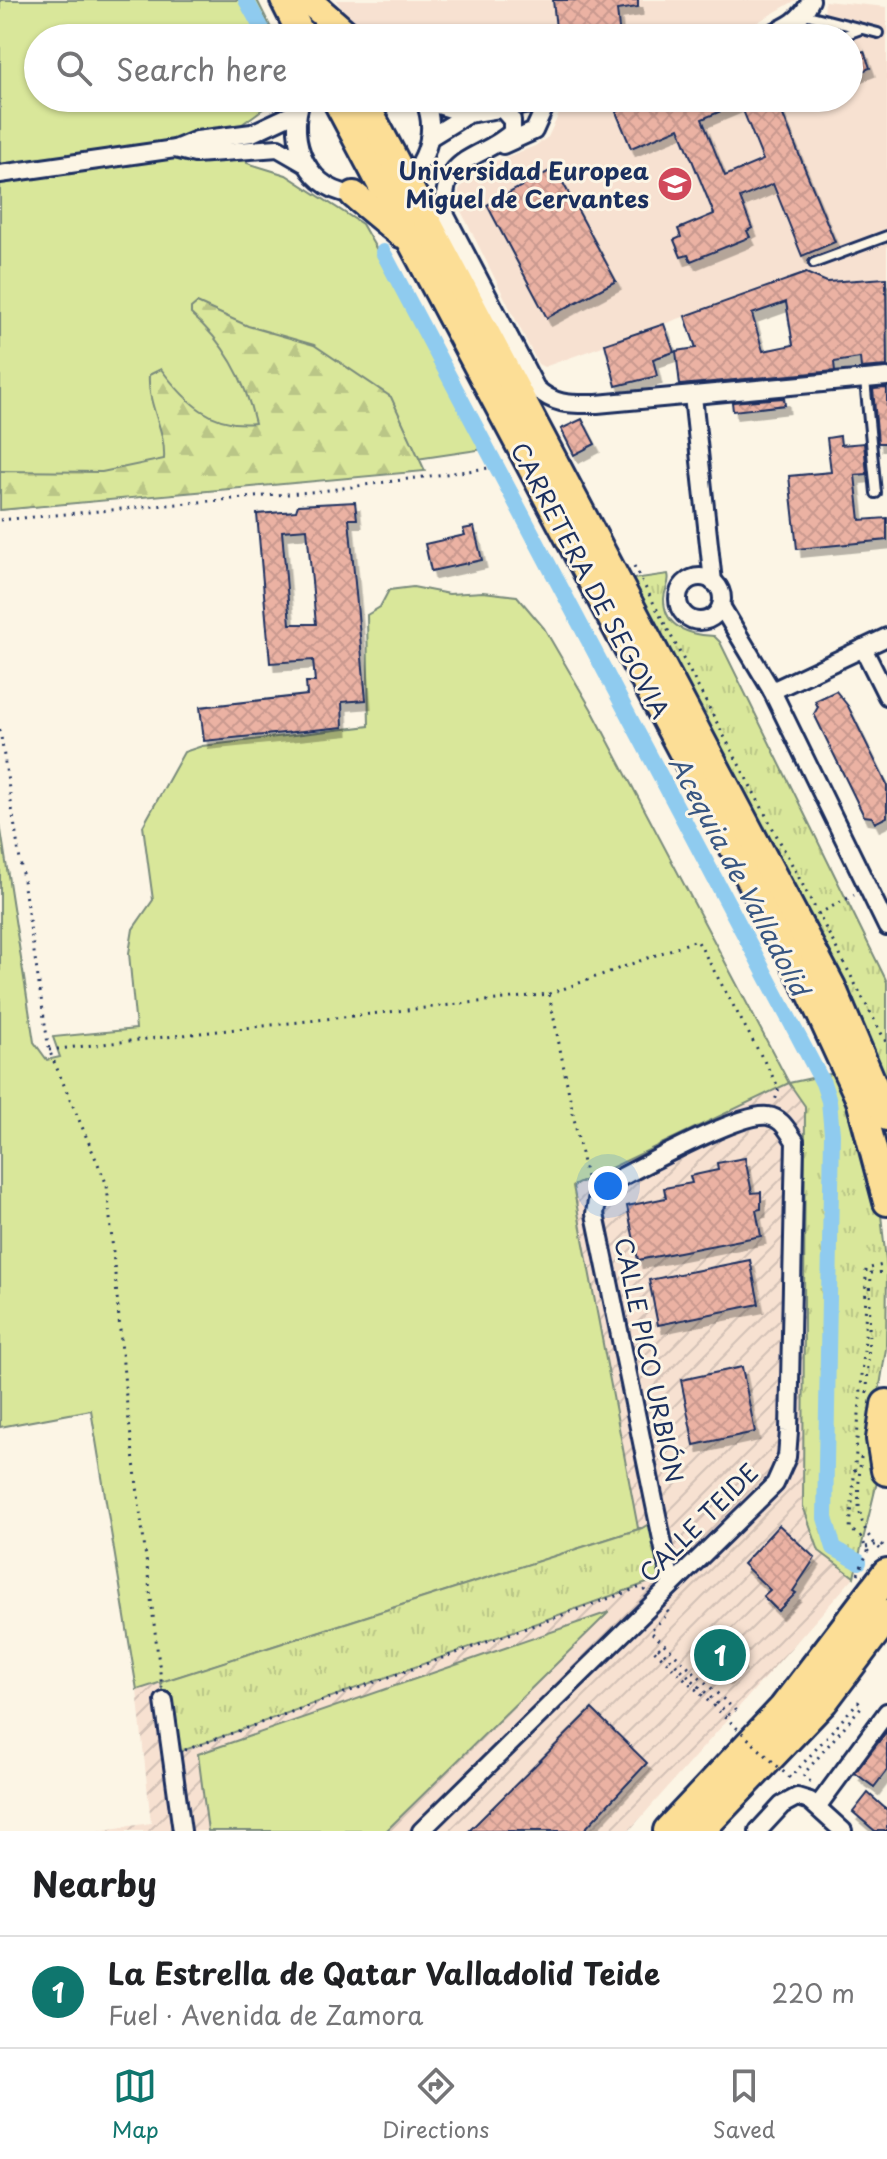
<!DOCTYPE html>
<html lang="en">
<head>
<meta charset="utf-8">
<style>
	:root { --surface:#fff; --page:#f6f6f6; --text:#202124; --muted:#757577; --line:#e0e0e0; --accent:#0f766e }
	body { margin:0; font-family:"Playpen Sans",sans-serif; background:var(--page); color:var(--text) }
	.you { position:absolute; left:608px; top:1186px; width:28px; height:28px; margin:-20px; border:6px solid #fff; border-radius:50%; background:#1a73e8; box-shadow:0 0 0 12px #1a73e833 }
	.badge { display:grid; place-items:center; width:52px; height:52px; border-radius:50%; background:var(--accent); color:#fff; font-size:26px; font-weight:700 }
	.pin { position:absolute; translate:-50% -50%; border:4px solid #fff; box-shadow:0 2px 8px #0006 }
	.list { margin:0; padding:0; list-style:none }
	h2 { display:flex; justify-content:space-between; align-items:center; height:104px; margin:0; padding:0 32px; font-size:34px }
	h2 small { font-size:26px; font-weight:400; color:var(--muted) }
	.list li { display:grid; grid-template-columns:52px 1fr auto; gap:24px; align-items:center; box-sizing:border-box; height:112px; padding:0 32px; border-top:2px solid var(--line) }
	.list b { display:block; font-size:30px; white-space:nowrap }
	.list p { margin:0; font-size:26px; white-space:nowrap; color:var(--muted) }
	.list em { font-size:26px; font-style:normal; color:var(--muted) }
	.icon { flex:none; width:44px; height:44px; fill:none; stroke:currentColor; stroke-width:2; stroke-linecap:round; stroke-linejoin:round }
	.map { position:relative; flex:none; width:887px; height:1831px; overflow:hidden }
	.search { position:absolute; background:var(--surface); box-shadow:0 2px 6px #0004; left:24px; right:24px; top:24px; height:88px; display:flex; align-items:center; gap:20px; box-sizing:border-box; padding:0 28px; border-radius:44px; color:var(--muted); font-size:30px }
	.sheet { height:216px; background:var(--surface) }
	nav { display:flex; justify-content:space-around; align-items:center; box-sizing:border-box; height:112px; border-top:2px solid var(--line); background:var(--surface); font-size:22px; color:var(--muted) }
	nav a { display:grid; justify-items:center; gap:4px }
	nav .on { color:var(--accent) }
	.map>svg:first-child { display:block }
</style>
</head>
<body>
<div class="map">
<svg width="887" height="1831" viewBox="0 0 887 1831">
	<defs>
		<pattern id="industrial-furrows" width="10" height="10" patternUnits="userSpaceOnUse" patternTransform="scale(2)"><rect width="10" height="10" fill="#f7e1d1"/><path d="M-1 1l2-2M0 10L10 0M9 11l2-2" fill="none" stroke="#d3c1b6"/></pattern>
		<pattern id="forest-firs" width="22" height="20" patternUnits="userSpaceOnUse" patternTransform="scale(2)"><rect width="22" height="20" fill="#d9e79a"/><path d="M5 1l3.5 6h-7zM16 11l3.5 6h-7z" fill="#bac687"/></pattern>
		<pattern id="park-tufts" width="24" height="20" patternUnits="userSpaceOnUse" patternTransform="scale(2)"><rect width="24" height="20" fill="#d9e79a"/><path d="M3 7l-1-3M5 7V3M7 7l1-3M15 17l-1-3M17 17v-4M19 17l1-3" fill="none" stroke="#bac687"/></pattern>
		<pattern id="building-cross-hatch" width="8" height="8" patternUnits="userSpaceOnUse" patternTransform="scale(2)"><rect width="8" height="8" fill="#ebb2a3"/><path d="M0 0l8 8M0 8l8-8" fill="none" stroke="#c9998f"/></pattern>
		<filter id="shadow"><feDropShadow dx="4.5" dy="8" stdDeviation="0" flood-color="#0004"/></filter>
	</defs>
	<rect width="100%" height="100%" fill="#fcf5e5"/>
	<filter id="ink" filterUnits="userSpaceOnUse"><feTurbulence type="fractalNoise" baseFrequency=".0125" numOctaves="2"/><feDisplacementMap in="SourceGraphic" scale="16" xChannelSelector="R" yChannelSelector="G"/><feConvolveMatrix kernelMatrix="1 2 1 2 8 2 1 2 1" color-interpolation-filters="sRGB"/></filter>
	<g filter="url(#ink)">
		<!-- built -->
		<g fill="#f7e1d1">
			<polygon points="336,0 796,0 730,38 378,38 353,25"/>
			<polygon points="825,1 887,7 887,283 886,278 827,282 806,273 544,367 538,364 460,209 459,190 466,179 480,167 535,146 548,137 559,114 620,98 849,98 849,38 793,38 823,29"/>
		</g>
		<!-- industrial -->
		<polygon fill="url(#industrial-furrows)" points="789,1083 805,1106 819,1551 854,1577 629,1831 96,1831 151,1823 137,1690 638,1529 573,1186"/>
		<!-- grass -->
		<g fill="#d9e79a" stroke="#7a8b7c" stroke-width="2">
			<polygon points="0,0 257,0 276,38 38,38 38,98 272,98 270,104 241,125 247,163 286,175 362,224 491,448 222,488 0,510"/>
			<polygon points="413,587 449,594 483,592 517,596 544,628 593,712 789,1083 573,1186 638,1528 642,1528 137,1690 91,1410 0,1427 0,824 34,1042 47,1060 60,1057 53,1037 136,1029 129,953 133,929 153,900 143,826 184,752 202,746 369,726 367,615 380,607 389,590"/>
			<polygon points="609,1612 386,1831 208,1831 198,1754"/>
		</g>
		<!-- forest -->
		<path fill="url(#forest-firs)" stroke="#7a8b7c" stroke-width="2" d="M197 303 248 326 314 345 391 397 425 471 0 510V471L102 472 164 459C166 429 147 406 149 375L161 369C186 402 211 428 255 423 245 379 225 343 191 314V308Z"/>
		<!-- park -->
		<g fill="url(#park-tufts)" stroke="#7a8b7c" stroke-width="2">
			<path d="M668 574C671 584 664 589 664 599 664 629 691 635 714 636L720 642 887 982V1085L873 1047 626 580Z"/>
			<polygon points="835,1073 881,1215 887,1270 886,1349 872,1435 877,1482 854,1577 819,1551 803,1506 805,1106 789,1083"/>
			<polygon points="657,1519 669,1575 171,1755 161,1682 642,1528"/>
		</g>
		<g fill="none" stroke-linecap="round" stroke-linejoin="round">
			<!-- canal -->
			<g stroke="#8fcbef" stroke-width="16">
				<polyline points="246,0 267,38"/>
				<polyline points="383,252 823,1083 829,1101 832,1134 825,1518 834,1548 859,1562"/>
			</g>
		</g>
		<!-- building -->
		<g fill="url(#building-cross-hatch)" stroke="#1b2f5e" stroke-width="2" fill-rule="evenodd" filter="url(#shadow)">
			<polygon points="553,0 638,0 638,7 617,10 620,38 557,38"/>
			<polygon points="864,51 870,68 849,76 849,56"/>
			<path d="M650 98H776L835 242 802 256 773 184 740 198 752 228 747 231 750 237 691 261 688 255 681 257 674 240 681 237 678 229 714 214 679 128 631 148 616 112ZM740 103 763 160 725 176 702 119Z"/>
			<polygon points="555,168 616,281 547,318 487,205"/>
			<path d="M806 273 827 282 886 278 887 366 861 368 860 358 834 362 835 371 680 385 676 351 696 348 685 316ZM786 302 793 345 763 351 752 314Z"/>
			<polygon points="664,324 674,352 653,359 657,376 616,386 605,344"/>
			<polygon points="887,388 887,443 878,443 873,389"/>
			<polygon points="784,398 785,405 733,411 732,402"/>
			<polygon points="582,419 595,444 574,455 561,429"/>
			<polygon points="840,436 841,445 864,443 867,474 855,475 860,520 887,518 887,540 797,549 789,476 831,472 827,438"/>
			<path d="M355 502 357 519H349L366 700 342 702 343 727 204 741 200 707 307 695 306 682H315L313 660 270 663 257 514 296 511 298 505ZM307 529 316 624H290L282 531Z"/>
			<polygon points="474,527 482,560 431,571 425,544 465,535 463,529"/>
			<polygon points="836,691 848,706 887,785 887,817 875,823 872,817 864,816 814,714 818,707 815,701"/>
			<polygon points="745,1158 752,1193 761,1192 761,1209 756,1210 761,1236 638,1260 627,1206 666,1198 664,1188 692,1183 690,1176 718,1170 717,1163"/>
			<polygon points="750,1260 759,1304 658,1325 649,1280"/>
			<polygon points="742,1367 755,1432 694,1445 681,1380"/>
			<polygon points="779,1525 815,1558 793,1591 796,1593 778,1611 763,1596 770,1590 743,1564"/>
			<polygon points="713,1634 741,1662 726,1677 698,1649"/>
			<polygon points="592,1709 647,1763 583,1831 469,1831"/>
			<polygon points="887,1731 887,1770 874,1787 855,1773"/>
			<polygon points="868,1793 887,1810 887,1831 875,1831 853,1812"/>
		</g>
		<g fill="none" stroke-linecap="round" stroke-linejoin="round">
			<defs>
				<g id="lane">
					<polyline points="804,14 878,33"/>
					<polyline points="836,38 861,29"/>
					<polyline points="814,263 887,236"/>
					<polyline points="865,380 876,493"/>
				</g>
				<g id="street">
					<path d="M761 38C783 28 800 23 811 0"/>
					<path d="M302 98C286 141 308 194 360 195"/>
					<polyline points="425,101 468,114 568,98"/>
					<path d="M502 109 512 120V132C481 161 437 154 446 216L536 388C555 406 572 404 597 404L887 377"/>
					<polyline points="429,138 468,114"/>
					<polyline points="503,145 534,131 547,102"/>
					<polyline points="175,149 195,154 278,148 304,163"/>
					<polyline points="0,174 175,149 197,140 252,133 297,112"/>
					<path d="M401 183C428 165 438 127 423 98"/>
					<polyline points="693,396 713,582"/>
					<circle cx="700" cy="599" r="22"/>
					<polyline points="721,606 772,691 887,927"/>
					<polyline points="863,648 887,696"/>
					<polyline points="772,691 887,637"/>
					<polyline points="164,1701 182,1831"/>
					<polyline points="817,1807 887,1712"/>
					<path d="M421 1831 775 1484 787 1457 789 1431 795 1141C787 1130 782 1118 768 1116 741 1111 636 1170 606 1185L598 1194 595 1214 671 1583"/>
					<polyline points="758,1831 782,1805 797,1797 810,1801 843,1831"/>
				</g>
				<g id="primary">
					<polyline points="284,0 303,38"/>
					<polyline points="311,3 351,38"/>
					<polyline points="335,98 812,996 860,1100 887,1202"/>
					<polyline points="362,98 832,987 887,1117"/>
					<polyline points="354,195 401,234"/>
				</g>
				<g id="highway">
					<polyline points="887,1405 882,1439 887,1470"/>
					<polyline points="669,1831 784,1709 887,1574"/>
					<polyline points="698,1831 823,1700 887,1615"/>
				</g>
			</defs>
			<!-- lane casing -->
			<use href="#lane" stroke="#1b2f5e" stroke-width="14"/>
			<!-- street casing -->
			<use href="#street" stroke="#1b2f5e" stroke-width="22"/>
			<!-- primary casing -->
			<use href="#primary" stroke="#1b2f5e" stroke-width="32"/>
			<!-- highway casing -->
			<use href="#highway" stroke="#1b2f5e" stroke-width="36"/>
			<!-- path -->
			<g stroke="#1b2f5e" stroke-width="3" stroke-dasharray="2 6" stroke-linecap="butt">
				<polyline points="0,520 321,491 489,468"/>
				<polyline points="634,566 887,1044"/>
				<polyline points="0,730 49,1050 107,1185 126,1397 162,1688"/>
				<polyline points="818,914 854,895"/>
				<polyline points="549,994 697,940 779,1088 774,1104"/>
				<polyline points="49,1050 549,994 587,1183"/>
				<polyline points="867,1393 871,1273 887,1272"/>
				<path d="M861 1457C858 1492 852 1528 884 1552"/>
				<polyline points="866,1547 880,1544 887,1547"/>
				<polyline points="858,1574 868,1551 860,1536 850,1529 865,1337 866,1269 887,1264"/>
				<polyline points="667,1611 669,1613 650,1631 735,1710 729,1715"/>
				<polyline points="185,1750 641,1587 646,1592"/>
				<polyline points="803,1775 814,1785"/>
			</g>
			<!-- lane -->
			<use href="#lane" stroke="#fcf5e5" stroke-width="8"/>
			<!-- street -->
			<use href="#street" stroke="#fcf5e5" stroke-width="16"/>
			<!-- primary -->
			<use href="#primary" stroke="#fcde96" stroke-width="26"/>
			<!-- highway -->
			<use href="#highway" stroke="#fcde96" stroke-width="30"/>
			<!-- path-bridge -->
			<polyline stroke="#1b2f5e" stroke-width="3" stroke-dasharray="2 6" stroke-linecap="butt" points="729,1715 658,1647 654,1650 790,1778 858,1702 862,1706 803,1775"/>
		</g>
	</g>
	<!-- icons -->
	<defs>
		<symbol id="university-disc" viewBox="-11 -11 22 22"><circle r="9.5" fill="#d1495b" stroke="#fcf5e5"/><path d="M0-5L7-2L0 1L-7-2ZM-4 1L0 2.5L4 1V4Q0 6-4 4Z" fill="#fff"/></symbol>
	</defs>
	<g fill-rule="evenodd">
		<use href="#university-disc" x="655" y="164" width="40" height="40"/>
	</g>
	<g text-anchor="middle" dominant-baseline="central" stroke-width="6" stroke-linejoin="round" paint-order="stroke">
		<!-- poi labels -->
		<g font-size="24" font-weight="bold" fill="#1b2f5e" stroke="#fcf5e5" text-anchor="end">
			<text x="649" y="170">Universidad Europea<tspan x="649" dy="28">Miguel de Cervantes</tspan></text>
		</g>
		<!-- street labels -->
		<g font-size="24" fill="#1b2f5e" stroke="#fcf5e5">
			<text transform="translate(591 580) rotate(62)">CARRETERA DE SEGOVIA</text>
			<text transform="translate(650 1360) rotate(78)">CALLE PICO URBIÓN</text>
			<text transform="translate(698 1522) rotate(-45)">CALLE TEIDE</text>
		</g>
		<!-- water labels -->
		<g font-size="26" font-style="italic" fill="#385682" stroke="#fcf5e5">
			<text transform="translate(740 875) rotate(62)">Acequia de Valladolid</text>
		</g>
	</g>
</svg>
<div class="you"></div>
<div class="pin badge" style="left:720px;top:1655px">1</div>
<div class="search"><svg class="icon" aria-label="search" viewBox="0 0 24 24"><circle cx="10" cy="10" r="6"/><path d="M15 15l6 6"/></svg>Search here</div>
</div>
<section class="sheet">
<h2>Nearby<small></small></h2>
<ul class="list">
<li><span class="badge">1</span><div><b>La Estrella de Qatar Valladolid Teide</b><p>Fuel · Avenida de Zamora</p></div><em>220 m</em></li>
</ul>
</section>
<nav>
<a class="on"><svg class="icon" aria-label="map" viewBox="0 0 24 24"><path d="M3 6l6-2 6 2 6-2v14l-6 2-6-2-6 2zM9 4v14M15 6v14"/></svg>Map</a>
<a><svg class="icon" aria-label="directions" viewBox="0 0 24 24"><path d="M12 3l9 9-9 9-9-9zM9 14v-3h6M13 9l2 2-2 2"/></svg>Directions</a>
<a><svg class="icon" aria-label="saved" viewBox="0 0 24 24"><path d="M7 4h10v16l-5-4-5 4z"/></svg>Saved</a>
</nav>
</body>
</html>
